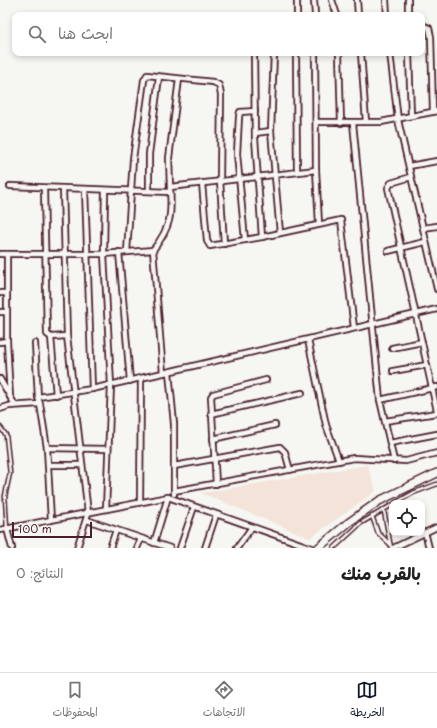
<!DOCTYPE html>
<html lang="ar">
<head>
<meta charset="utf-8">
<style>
	:root { --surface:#fff; --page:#f6f6f6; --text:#222; --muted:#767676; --line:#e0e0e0; --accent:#111827 }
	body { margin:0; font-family:"Playpen Sans","Playpen Sans Arabic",sans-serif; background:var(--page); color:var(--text); direction:rtl }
	.controls { position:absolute; right:12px; bottom:12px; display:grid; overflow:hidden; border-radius:8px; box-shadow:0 2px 6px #0003 }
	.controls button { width:36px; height:36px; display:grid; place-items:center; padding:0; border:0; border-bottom:1px solid var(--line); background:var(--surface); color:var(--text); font:20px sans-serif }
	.scale { position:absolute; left:12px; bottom:10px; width:80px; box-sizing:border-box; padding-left:4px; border:2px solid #4a1f2b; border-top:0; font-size:11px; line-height:14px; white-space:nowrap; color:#4a1f2b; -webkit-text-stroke:3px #f6f6f2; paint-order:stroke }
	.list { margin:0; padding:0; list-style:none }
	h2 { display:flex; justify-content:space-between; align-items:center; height:52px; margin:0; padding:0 16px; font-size:17px }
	h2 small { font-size:13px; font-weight:400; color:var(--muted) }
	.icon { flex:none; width:22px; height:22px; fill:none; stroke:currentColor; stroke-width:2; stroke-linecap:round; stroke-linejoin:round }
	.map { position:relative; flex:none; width:437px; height:548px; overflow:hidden; direction:ltr }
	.search { position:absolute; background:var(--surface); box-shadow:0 2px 6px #0003; left:12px; right:12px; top:12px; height:44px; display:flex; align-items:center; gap:10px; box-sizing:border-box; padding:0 14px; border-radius:8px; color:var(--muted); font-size:15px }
	.sheet { height:124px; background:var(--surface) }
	nav { display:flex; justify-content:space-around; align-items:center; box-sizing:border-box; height:56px; border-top:1px solid var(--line); background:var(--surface); font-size:11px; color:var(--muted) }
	nav a { display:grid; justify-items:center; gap:2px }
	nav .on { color:var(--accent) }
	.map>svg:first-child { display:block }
</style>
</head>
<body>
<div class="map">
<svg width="437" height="548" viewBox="0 0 437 548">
	<rect width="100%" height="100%" fill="#f6f6f2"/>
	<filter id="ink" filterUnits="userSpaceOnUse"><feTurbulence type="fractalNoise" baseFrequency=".025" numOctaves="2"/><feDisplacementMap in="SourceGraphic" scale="8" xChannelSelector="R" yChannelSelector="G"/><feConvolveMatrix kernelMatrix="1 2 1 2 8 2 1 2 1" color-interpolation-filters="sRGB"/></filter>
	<g filter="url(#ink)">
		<!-- built -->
		<polygon fill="#f3e3d8" points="367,465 376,491 310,538 201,493"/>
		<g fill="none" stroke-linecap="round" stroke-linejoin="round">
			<defs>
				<g id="lane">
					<polyline points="0,427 6,435 10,473 5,496 7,529"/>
					<polyline points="395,503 413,493 437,484"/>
					<polyline points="384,511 391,548"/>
					<polyline points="372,516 378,533 390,544"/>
					<polyline points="334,548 361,523 392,505"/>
				</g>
				<g id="street">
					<polyline points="314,0 315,15"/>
					<polyline points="332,0 337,15"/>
					<polyline points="357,0 358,15"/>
					<polyline points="386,0 387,15"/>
					<polyline points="408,0 408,15"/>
					<polyline points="297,15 297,0"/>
					<polyline points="422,25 429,28 431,37 433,112"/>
					<polyline points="254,53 255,138 262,237"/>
					<polyline points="274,53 271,131 280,233"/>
					<polyline points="296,53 297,171"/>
					<polyline points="315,53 316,170 319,224"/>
					<polyline points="339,53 341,123"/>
					<polyline points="361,53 366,122"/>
					<polyline points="390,53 398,120 437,289"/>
					<polyline points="409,53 411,116"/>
					<polyline points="316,122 381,122 437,111"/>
					<polyline points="353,123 380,400 394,461"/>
					<polyline points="255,133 271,131"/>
					<polyline points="409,166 437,161"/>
					<polyline points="411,177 391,183 388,188 437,411"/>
					<polyline points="202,183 207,241 210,246 262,237 341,220 354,328"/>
					<polyline points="10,186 170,192"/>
					<polyline points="170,187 169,158 179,79"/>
					<polyline points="63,188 67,336 88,513 77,548"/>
					<polyline points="44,189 47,334 51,337 67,336"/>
					<polyline points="85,189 92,389"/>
					<polyline points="105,190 104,254 111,385 106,509"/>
					<polyline points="149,191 149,154 159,77"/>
					<polyline points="423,228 437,226"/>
					<polyline points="245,240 237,154 239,117 240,112 255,111"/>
					<path d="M153 250C171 227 172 215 170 187L316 170"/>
					<polyline points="388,251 425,242"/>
					<polyline points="119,252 130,381"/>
					<polyline points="127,252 133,159 144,80 147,75 213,82 219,85 221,95 220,180 224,244"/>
					<polyline points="0,254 104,254 153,250 163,373 437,309"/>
					<polyline points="7,254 7,341 10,397"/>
					<polyline points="0,293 7,293"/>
					<polyline points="0,312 7,312"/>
					<polyline points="51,337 56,395"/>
					<polyline points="308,340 326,425 339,461"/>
					<polyline points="0,342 7,341"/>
					<polyline points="35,343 38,397"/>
					<polyline points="392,348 422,342"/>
					<polyline points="393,371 427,365"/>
					<polyline points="169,372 174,424 174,494"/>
					<polyline points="0,379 15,405"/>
					<polyline points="380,400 437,387"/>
					<polyline points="40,404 47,448 51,520"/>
					<polyline points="0,409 9,406 40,404 38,397 92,389 163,373"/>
					<polyline points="211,414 302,393"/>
					<polyline points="385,421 437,413"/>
					<polyline points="213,439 275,425"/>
					<polyline points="390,443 437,434"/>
					<polyline points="47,448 108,449"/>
					<polyline points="48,465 82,465"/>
					<polyline points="174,466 280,447 285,452 290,470"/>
					<polyline points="216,484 211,397 213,394 266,380"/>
					<polyline points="174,491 354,458 406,461 437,453"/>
					<polyline points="140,502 141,378"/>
					<polyline points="87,520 170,548"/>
					<polyline points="7,529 12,548"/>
					<polyline points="0,530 168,497 312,548"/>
					<polyline points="425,532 429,548"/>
					<polyline points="154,543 168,497"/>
					<polyline points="110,548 116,530"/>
					<polyline points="137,548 141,539"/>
					<polyline points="180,548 194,507"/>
					<polyline points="205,548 216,515"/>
					<polyline points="237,548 252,527"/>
					<polyline points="393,548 437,527"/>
				</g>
				<polyline id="secondary" points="318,548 348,523 379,501 437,473"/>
			</defs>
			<!-- lane casing -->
			<use href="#lane" stroke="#4a1f2b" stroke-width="5.5"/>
			<!-- street casing -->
			<use href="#street" stroke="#4a1f2b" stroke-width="8"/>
			<!-- secondary casing -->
			<use href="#secondary" stroke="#4a1f2b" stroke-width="10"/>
			<!-- lane -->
			<use href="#lane" stroke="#f6f6f2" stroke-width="2.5"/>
			<!-- street -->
			<use href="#street" stroke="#f6f6f2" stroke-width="4.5"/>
			<!-- secondary -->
			<use href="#secondary" stroke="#f6f6f2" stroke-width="7"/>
		</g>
	</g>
</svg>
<div class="controls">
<button><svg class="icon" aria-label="locate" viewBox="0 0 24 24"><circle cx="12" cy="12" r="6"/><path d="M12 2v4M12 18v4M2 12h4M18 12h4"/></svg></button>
</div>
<div class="scale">100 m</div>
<div class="search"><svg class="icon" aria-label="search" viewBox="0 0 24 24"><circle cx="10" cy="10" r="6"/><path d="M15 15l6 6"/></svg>ابحث هنا</div>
</div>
<section class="sheet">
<h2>بالقرب منك<small>النتائج: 0</small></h2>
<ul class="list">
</ul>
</section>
<nav>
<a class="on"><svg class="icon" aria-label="map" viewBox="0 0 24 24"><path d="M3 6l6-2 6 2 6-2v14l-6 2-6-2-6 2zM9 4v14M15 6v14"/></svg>الخريطة</a>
<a><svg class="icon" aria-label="directions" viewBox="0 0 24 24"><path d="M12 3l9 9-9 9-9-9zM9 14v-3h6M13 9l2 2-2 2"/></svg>الاتجاهات</a>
<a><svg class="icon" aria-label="saved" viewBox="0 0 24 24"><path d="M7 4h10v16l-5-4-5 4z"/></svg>المحفوظات</a>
</nav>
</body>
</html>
